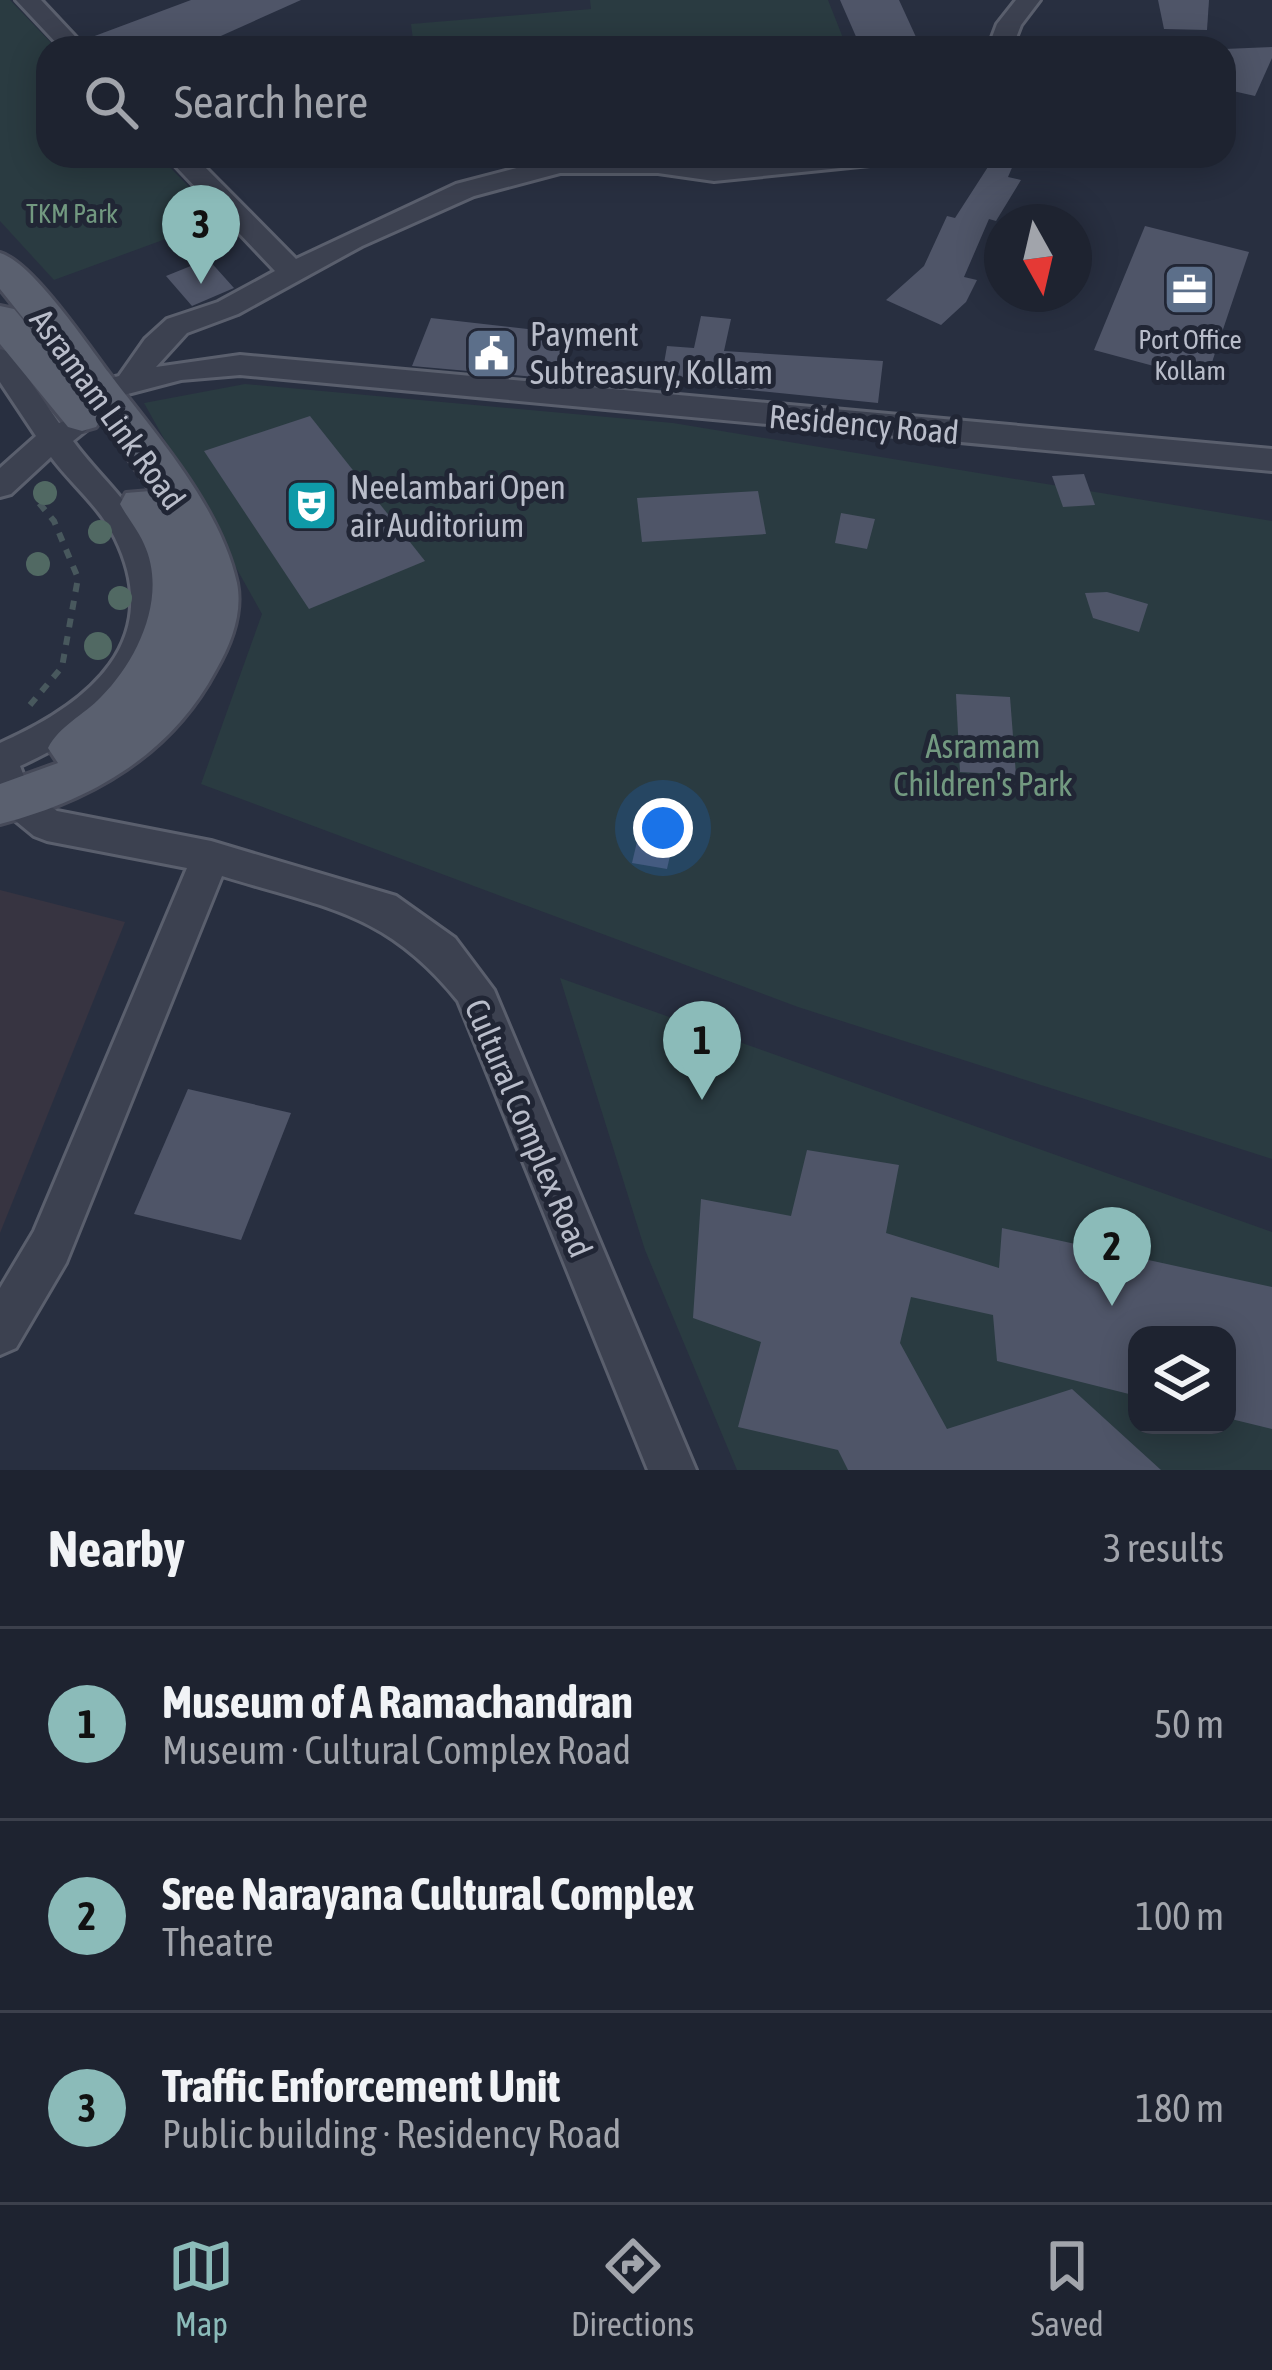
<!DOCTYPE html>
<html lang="en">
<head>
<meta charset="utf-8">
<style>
	:root { --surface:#1e2330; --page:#262b38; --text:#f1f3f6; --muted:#a1a4ab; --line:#3c404c; --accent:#8bbbb9 }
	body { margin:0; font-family:"Asap Condensed",sans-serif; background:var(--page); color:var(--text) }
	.controls { position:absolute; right:36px; bottom:36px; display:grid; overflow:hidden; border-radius:24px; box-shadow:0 6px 30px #0003 }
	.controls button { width:108px; height:108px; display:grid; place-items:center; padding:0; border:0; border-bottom:3px solid var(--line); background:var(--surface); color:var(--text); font:60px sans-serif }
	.compass { position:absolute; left:984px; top:204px; width:108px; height:108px; border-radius:50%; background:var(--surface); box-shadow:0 6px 30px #0003; rotate:172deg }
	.you { position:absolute; left:663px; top:828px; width:42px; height:42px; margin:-30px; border:9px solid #fff; border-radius:50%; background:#1a73e8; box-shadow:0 0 0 18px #1a73e833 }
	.badge { display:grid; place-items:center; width:78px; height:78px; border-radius:50%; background:var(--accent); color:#111; font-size:39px; font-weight:700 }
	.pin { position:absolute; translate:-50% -99px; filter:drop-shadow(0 3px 6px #0008) }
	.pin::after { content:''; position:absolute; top:63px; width:42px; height:36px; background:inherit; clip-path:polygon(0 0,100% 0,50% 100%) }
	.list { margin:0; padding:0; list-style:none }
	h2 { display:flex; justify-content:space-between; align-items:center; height:156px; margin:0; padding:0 48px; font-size:51px }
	h2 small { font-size:39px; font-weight:400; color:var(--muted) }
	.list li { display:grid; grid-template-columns:78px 1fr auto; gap:36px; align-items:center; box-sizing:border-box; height:192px; padding:0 48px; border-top:3px solid var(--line) }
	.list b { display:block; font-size:45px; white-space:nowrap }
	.list p { margin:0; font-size:39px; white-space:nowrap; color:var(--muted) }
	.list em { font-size:39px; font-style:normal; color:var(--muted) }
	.icon { flex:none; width:66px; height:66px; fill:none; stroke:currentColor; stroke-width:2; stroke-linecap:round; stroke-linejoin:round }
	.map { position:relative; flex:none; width:1272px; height:1470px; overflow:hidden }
	.search { position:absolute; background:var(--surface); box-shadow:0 6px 30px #0003; left:36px; right:36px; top:36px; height:132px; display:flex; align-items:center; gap:30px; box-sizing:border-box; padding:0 42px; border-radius:36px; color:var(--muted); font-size:45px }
	.sheet { height:732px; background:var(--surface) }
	nav { display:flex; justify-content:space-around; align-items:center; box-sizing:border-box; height:168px; border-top:3px solid var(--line); background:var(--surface); font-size:33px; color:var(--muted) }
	nav a { display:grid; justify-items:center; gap:6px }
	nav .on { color:var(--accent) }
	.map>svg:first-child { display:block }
</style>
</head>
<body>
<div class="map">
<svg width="1272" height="1470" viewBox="0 0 1272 1470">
	<rect width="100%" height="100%" fill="#282f40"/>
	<!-- medical -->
	<polygon fill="#373441" points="0,890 125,922 0,1233"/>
	<!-- green -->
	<g fill="#2a3b41" fill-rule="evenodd">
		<polygon points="0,0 10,0 56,48 48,48 48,156 159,156 220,219 54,280 0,221"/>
		<polygon points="590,0 828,0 847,48 414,48 411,24 591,9"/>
		<polygon points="245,384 673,423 1272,521 1272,1159 798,1007 201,784 262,614 144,403"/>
		<path d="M560 978 1272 1232V1470H737L645 1250ZM1137 1335H1227V1425H1137Z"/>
	</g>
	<!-- building -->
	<g fill="#4f5568">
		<polygon points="191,0 301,0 194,48 90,48 84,40"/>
		<polygon points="840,0 899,0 921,48 861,48"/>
		<polygon points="1158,0 1209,0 1207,30 1164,29"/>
		<polygon points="1272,47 1272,58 1255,96 1224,89 1224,49"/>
		<polygon points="995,156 1017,156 1008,177 1021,180 996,221 989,219 964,277 977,280 966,302 941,325 886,300 924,266 947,216 955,218"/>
		<polygon points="1145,226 1249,252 1206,380 1094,350"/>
		<polygon points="208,259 234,288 192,306 166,276"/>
		<polygon points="701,316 731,319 724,351 883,361 878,403 661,381 667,346 694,348"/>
		<polygon points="431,318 571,334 557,379 412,366"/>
		<polygon points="310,416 425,561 309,609 204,451"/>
		<polygon points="1084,474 1095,505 1063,507 1052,476"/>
		<polygon points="758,491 766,534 642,542 637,498"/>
		<polygon points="841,513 875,519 867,549 835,543"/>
		<polygon points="1107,592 1148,604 1139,632 1093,618 1085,593"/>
		<polygon points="956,694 1010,697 1016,775 960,772"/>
		<polygon points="639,833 674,838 667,869 632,863"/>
		<polygon points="188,1089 291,1113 241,1240 134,1214"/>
		<polygon points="807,1150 899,1165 886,1233 999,1268 1002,1228 1272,1287 1272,1429 1227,1418 1227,1335 1137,1335 1137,1396 997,1361 993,1315 911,1297 900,1343 947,1429 1072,1389 1161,1470 848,1470 838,1450 738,1427 761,1342 693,1318 701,1199 791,1216"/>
	</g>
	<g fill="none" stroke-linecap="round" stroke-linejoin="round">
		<defs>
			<g id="minor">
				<polygon points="16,0 41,0 86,48 61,48"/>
				<polygon points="1016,0 1040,0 1021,25 1012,48 988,48 997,24"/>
				<polygon points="166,156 194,156 296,259 456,184 559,157 658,157 714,165 803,156 893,156 880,164 714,181 658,173 560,173 474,196 362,246 238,314 187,333 156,367 240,355 1272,449 1272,471 240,375 181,380 101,401 90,398 86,391 90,384 119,376 145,339 167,319 218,302 275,271"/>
				<path d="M0 349 10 352 59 423 73 418 84 422 88 429 73 441C97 474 129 500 147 537 202 649 115 723 20 766L30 792 57 811 211 841 396 896 455 938 494 990 696 1470H648L458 1001C386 912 326 908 222 876L66 1263 16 1348 0 1355V1288L34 1231 187 868 47 841 34 836 0 808V743C88 704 166 642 115 538 100 507 71 484 51 457L11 494 0 497V468L36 436 0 382Z"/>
			</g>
			<path id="major" d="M0 253C32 262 87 344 109 373 156 435 220 506 237 583 243 613 231 644 216 670 171 755 90 801 0 824V784L58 763 48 748C59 726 84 715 101 697 138 660 168 596 144 544 138 530 127 517 120 504L126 493 150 491 145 483 101 419 96 427 82 431 68 427 0 344V306L14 309 60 364 0 289Z"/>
		</defs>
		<!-- minor casing -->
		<use href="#minor" stroke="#5a5f6d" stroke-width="6"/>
		<!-- major casing -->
		<use href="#major" stroke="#464a59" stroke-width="6"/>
		<!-- path -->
		<polyline stroke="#48585d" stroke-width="6" stroke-dasharray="9 9" stroke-linecap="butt" points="30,705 62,667 78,578 54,521 34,497"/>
		<!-- minor -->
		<use href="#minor" fill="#3c4150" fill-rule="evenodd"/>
		<!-- major -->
		<use href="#major" fill="#5a606f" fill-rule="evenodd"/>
	</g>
	<!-- trees -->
	<g fill="#516963">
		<circle cx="45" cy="493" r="12"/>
		<circle cx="100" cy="532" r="12"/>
		<circle cx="38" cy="564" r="12"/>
		<circle cx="120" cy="598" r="12"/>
		<circle cx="98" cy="646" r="14"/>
	</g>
	<!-- icons -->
	<defs>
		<symbol id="office-square" viewBox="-11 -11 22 22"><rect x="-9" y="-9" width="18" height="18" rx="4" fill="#5c6f8a" stroke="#212635"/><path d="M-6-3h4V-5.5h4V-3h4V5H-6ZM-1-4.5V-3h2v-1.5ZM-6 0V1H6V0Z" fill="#fff"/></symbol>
		<symbol id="civic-square" viewBox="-11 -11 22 22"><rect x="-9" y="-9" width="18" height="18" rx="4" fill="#5c6f8a" stroke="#212635"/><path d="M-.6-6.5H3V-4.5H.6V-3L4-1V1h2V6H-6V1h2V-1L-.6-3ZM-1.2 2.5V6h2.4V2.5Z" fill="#fff"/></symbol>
		<symbol id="theatre-square" viewBox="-11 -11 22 22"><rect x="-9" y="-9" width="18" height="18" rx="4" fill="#0f9aa8" stroke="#212635"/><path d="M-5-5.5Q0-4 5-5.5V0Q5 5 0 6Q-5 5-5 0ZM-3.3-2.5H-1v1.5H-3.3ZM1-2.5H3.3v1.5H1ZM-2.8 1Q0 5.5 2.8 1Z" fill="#fff"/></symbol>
	</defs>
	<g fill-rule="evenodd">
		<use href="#office-square" x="1160" y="260" width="59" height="59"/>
		<use href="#civic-square" x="462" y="324" width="59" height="59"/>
		<use href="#theatre-square" x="282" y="476" width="59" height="59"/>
	</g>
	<g text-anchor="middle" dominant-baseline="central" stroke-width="10" stroke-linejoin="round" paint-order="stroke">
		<!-- far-park labels -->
		<g font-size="27" fill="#729980" stroke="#212635">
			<text x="72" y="213">TKM Park</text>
		</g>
		<!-- far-poi labels -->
		<g font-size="27" fill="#b9bdca" stroke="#212635">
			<text x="1190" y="339">Port Office<tspan x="1190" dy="31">Kollam</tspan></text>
		</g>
		<!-- poi labels -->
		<g font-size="33" fill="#b9bdca" stroke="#212635" text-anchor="start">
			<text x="530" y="334">Payment<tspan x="530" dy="38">Subtreasury, Kollam</tspan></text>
			<text x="350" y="487">Neelambari Open<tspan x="350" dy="38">air Auditorium</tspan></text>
		</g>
		<!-- street labels -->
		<g font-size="33" fill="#b9bdca" stroke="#212635">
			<text transform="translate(108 409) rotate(54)">Asramam Link Road</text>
			<text transform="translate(864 424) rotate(5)">Residency Road</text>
			<text transform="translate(529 1128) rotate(67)">Cultural Complex Road</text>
		</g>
		<!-- park labels -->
		<g font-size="33" fill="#729980" stroke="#212635">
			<text x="983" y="746">Asramam<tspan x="983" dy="38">Children's Park</tspan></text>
		</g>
	</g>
</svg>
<div class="controls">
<button><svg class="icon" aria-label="layers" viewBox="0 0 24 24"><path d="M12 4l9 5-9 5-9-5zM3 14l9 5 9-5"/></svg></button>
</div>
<svg class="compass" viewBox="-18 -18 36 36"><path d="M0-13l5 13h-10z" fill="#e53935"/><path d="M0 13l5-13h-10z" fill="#a1a4ab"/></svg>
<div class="you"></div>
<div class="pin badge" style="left:702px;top:1100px">1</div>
<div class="pin badge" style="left:1112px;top:1306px">2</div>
<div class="pin badge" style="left:201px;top:284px">3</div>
<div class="search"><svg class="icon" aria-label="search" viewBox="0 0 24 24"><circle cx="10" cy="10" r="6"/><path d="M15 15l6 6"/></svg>Search here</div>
</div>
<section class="sheet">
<h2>Nearby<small>3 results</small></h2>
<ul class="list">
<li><span class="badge">1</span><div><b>Museum of A Ramachandran</b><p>Museum · Cultural Complex Road</p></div><em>50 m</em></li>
<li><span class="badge">2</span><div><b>Sree Narayana Cultural Complex</b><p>Theatre</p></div><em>100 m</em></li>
<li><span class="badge">3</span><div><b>Traffic Enforcement Unit</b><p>Public building · Residency Road</p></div><em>180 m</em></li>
</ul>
</section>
<nav>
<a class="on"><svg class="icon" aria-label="map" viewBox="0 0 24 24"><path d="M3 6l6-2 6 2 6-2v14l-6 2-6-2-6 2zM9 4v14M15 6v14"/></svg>Map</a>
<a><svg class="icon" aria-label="directions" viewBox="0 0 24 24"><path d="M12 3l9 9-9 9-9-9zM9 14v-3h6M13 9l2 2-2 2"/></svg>Directions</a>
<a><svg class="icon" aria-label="saved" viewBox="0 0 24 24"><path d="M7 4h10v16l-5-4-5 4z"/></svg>Saved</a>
</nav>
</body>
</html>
